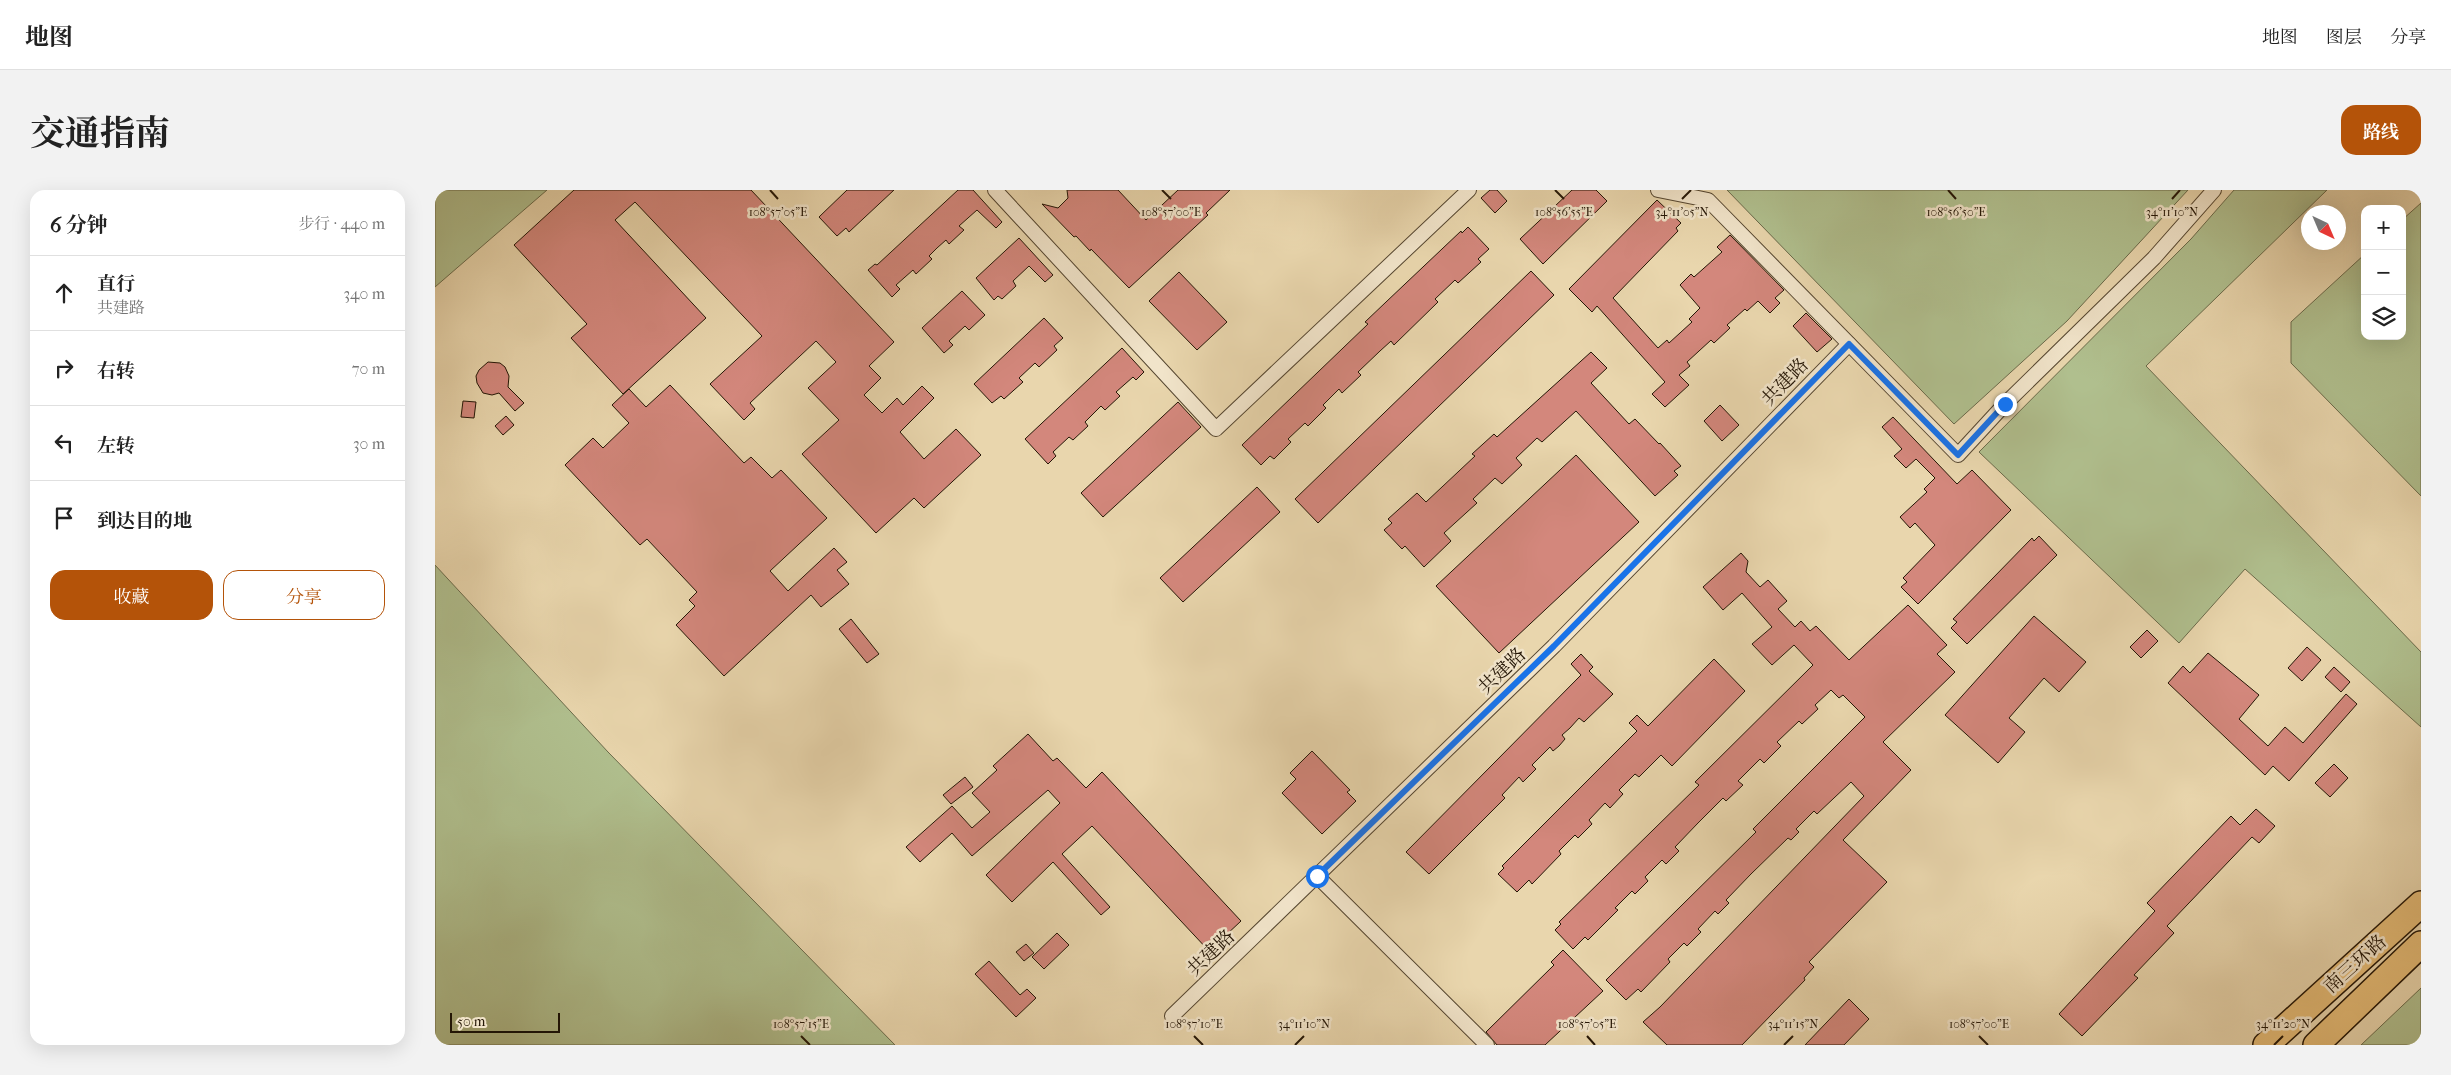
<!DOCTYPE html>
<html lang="zh">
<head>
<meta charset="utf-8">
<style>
	:root { --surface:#fff; --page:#f2f2f2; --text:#222; --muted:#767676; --line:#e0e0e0; --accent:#b45309 }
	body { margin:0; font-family:"IM FELL French Canon","Noto Serif SC",serif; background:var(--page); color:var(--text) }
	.controls { position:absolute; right:15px; top:15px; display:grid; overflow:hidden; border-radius:10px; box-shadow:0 5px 20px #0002 }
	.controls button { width:45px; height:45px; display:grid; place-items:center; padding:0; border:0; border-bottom:1px solid var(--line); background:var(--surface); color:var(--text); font:25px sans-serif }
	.compass { position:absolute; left:1866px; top:15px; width:45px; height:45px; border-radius:50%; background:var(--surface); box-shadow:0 5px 20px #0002; rotate:136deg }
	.scale { position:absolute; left:15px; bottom:12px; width:110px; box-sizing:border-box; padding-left:5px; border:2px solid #241606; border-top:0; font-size:14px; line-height:18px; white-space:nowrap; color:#241606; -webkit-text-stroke:4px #f1e4ca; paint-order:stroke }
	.stop { position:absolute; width:15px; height:15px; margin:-11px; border:4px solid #1a73e8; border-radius:50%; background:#fff }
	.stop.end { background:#1a73e8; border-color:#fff; box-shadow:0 1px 5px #0008 }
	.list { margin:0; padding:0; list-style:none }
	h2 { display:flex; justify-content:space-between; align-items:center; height:65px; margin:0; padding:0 20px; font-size:21px }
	h2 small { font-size:16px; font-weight:400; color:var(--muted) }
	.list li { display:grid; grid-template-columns:32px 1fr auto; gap:15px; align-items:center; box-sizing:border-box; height:75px; padding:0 20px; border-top:1px solid var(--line) }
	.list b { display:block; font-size:19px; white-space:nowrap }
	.list p { margin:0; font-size:16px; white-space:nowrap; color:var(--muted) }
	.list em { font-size:16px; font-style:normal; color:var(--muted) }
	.actions { display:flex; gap:10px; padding:15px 20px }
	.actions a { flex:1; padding:11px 0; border:1px solid var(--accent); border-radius:15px; text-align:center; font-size:18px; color:var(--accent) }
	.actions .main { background:var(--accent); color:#fff }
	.icon { flex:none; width:28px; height:28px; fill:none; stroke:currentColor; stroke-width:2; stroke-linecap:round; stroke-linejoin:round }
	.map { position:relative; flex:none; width:1986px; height:855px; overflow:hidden; border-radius:15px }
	header { display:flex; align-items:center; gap:30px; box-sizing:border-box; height:70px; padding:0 25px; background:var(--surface); border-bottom:1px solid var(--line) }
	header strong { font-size:24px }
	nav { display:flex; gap:28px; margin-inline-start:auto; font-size:18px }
	.intro { display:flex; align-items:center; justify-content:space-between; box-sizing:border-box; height:120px; padding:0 30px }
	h1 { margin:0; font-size:35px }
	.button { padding:12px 22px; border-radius:15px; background:var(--accent); color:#fff; font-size:18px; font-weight:700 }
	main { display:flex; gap:30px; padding:0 30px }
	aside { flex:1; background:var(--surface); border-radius:15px; box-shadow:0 5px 20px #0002 }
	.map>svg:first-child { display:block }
</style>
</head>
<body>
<header>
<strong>地图</strong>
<nav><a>地图</a><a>图层</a><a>分享</a></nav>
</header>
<div class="intro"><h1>交通指南</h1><a class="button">路线</a></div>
<main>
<aside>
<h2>6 分钟<small>步行 · 440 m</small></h2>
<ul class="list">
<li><svg class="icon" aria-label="ahead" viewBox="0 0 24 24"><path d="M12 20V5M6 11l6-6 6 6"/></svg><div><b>直行</b><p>共建路</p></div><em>340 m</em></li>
<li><svg class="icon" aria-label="right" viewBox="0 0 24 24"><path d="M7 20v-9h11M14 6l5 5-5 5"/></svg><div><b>右转</b></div><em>70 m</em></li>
<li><svg class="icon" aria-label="left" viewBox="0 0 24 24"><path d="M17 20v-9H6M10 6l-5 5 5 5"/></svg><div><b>左转</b></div><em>30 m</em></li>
<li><svg class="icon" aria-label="arrive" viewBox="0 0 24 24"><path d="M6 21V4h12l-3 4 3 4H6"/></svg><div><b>到达目的地</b></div></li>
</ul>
<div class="actions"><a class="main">收藏</a><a>分享</a></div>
</aside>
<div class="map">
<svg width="1986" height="855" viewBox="0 0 1986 855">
	<rect width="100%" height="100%" fill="#e9d6ad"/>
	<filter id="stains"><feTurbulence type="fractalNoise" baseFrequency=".004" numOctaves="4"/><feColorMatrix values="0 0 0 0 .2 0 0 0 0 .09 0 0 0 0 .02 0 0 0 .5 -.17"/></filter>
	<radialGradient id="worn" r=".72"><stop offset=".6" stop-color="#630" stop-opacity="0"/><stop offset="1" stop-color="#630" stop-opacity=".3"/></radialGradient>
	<!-- green -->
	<g fill="#b0bf8e" stroke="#6a6a4a">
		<polygon points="0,0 112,0 0,97"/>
		<polygon points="1292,0 1753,0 1632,131 1519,234"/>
		<polygon points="1799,0 1892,0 1711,176 1986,462 1986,537 1810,379 1744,453 1544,262 1756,49"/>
		<polygon points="1986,13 1986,306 1856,173 1856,132 1930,64 1930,146 1967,146 1967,30"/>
		<polygon points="0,375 173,562 460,855 0,855"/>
		<polygon points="1986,798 1986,855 1926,855"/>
	</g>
	<!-- building -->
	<g fill="#d3877c" stroke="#241606">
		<polygon points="139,0 316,0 459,152 434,176 446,188 429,205 447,223 462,208 468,215 487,196 499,208 465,242 489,269 521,239 546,265 489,318 479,308 441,343 367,264 404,230 373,198 401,172 381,151 315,213 320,219 309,230 275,194 327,146 200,12 180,30 271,128 188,204 136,148 152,134 79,55"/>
		<polygon points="412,0 459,0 414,42 411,38 402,46 384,27"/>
		<polygon points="523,0 538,0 567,32 561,38 542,20 524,36 529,40 514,54 511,50 502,58 494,66 497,69 481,84 478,80 461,95 465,99 457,107 433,80 440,74 442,75"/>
		<polygon points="632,0 683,0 711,30 743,0 795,0 771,23 773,25 694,98 656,59 655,61 641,46 639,47 607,14 623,18 633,8"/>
		<polygon points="1055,0 1062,0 1072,11 1060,23 1046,8"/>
		<polygon points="1137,0 1161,0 1172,11 1108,74 1085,49"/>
		<polygon points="1222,10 1246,33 1241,38 1243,41 1178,108 1223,158 1232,150 1234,153 1257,132 1254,129 1265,118 1245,95 1256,84 1259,87 1287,62 1282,57 1295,45 1349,100 1340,108 1345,113 1335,123 1323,111 1312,121 1310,119 1292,135 1295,138 1279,153 1276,150 1252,172 1255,176 1244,185 1254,195 1230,217 1217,204 1230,192 1162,116 1157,122 1134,99"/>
		<polygon points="1033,37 1054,59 1043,69 1046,72 1023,93 1020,90 1000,109 1003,112 959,155 956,151 945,161 923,182 926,185 907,203 904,199 888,215 891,218 873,236 870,233 853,249 856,252 839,269 835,266 826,275 807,255 933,134 930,132 951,112 1026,41 1027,43"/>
		<polygon points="584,48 618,85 610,92 594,76 578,91 581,96 567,109 563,106 559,110 541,88"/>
		<polygon points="1096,81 1119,105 883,333 860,309"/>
		<polygon points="744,82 792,132 762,160 714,111"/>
		<polygon points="527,101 550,125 534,140 530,136 514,151 518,155 509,163 487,138"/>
		<polygon points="1371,123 1397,149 1382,162 1358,136"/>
		<polygon points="609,128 628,148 619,156 622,160 604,177 600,173 584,188 588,192 569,209 566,206 557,213 539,194"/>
		<polygon points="687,158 709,182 701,190 698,187 681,202 685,206 670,220 666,216 650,232 653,236 638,250 634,247 618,262 621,266 613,274 590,249"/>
		<polygon points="1156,162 1172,178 1156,193 1194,234 1200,229 1224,254 1225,253 1246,276 1239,281 1243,285 1220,306 1141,221 1107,252 1102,248 1081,268 1087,275 1067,294 1060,288 1038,309 1042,313 1009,343 1016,351 989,377 970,356 967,359 949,340 957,333 953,329 982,303 991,312 1040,266 1037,264 1059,244 1062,247"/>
		<polygon points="53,172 65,173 70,177 74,186 73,197 89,213 80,221 64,203 57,205 48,203 42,193 41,186 44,180"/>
		<polygon points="235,195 309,273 316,267 337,288 346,280 392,328 335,381 353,401 399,358 412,372 402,380 414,394 386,417 376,405 289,486 241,435 260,416 254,410 262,402 212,349 205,355 130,275 158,248 168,258 194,233 177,215 194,199 211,217"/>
		<polygon points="28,211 41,212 39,228 26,227"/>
		<polygon points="743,212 766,237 668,327 646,303"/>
		<polygon points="1285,215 1304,235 1287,251 1269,231"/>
		<polygon points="71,226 79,235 68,245 60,236"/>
		<polygon points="1458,227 1522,294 1537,280 1576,320 1483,414 1466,397 1472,392 1468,388 1500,355 1480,333 1475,338 1465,327 1492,302 1489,299 1500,288 1481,269 1471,278 1459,266 1467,259 1447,237"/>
		<polygon points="1141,265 1204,332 1064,463 1001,396"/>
		<polygon points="822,297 845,322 748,412 725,388"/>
		<polygon points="1604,346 1622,365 1532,454 1516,438 1522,432 1518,429 1597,348 1599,351"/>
		<polygon points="1306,363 1313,371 1311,382 1325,397 1333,390 1352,411 1343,419 1360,437 1366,431 1375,441 1381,436 1414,470 1473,415 1512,455 1502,464 1520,482 1448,552 1476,580 1408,650 1452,692 1374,772 1379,777 1369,788 1370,790 1307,855 1232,855 1208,832 1225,817 1429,606 1416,592 1382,624 1379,621 1361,639 1364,642 1356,650 1353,648 1316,684 1291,710 1294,713 1283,724 1280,721 1263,739 1266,742 1252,756 1249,753 1233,769 1235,772 1206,802 1203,799 1191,810 1171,790 1321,642 1318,639 1430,527 1408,505 1404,508 1396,500 1380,515 1383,519 1367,534 1364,531 1342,552 1346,556 1329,573 1325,569 1303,591 1308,595 1291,611 1288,608 1263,633 1240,657 1244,661 1231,674 1227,670 1210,687 1213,691 1200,704 1197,701 1180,718 1183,720 1153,750 1150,747 1138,759 1120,740 1126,734 1124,732 1264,595 1260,592 1378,475 1359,455 1337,475 1317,454 1337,437 1307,403 1288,420 1268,397"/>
		<polygon points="1599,426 1651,472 1624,502 1609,488 1574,528 1590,542 1563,573 1510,525"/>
		<polygon points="416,429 444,464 432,473 404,439"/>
		<polygon points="1712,440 1723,451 1706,468 1695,457"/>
		<polygon points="1872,457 1886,470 1867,491 1853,478"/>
		<polygon points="1773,463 1824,505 1804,529 1833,556 1850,537 1868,553 1911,504 1922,514 1854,591 1838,576 1830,585 1733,493 1748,476 1755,483"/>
		<polygon points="1146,464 1158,477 1154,481 1178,504 1149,532 1144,528 1135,538 1127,545 1130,549 1124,556 1118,561 1115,557 1097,575 1101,579 1088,592 1084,587 1067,605 1070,608 994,684 971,662 1146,485 1136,474"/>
		<polygon points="1279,469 1310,501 1237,576 1226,565 1204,587 1200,584 1184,600 1188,604 1175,618 1170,613 1154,630 1157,634 1143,648 1140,645 1124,661 1126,664 1097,694 1094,690 1082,702 1063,684 1069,678 1067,676 1202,541 1194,533 1202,525 1213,536"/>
		<polygon points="1899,477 1915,492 1906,502 1890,487"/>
		<polygon points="593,544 618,571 622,568 651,598 667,582 806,731 774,761 657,636 627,664 675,717 666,725 618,672 577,712 551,685 625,613 613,600 537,666 517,643 485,672 471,657 517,616 537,638 555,622 537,603 562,580 558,576"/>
		<polygon points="877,561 915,600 912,602 921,611 887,644 847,603 861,589 855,583"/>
		<polygon points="1899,574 1913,588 1895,607 1880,593"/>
		<polygon points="530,587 538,597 516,614 508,605"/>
		<polygon points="1821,619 1840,636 1824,653 1817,647 1732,736 1739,743 1699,785 1703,788 1647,846 1624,824 1720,721 1712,713 1796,626 1805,635"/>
		<polygon points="622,743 634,755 609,779 597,767"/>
		<polygon points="591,754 599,763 589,771 581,762"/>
		<polygon points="1128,760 1168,801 1110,855 1062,855 1051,842 1119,775 1116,772"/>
		<polygon points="554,771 585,805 592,799 601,808 581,827 540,784"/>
		<polygon points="1414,809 1434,829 1409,855 1370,855"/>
	</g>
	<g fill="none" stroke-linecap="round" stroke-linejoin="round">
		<defs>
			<g id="street">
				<polyline points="560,0 781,239 1034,0"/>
				<polyline points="1223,0 1273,10 1523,265 1570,214 1719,68 1779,0"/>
				<polyline points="882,686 1052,855"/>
				<polyline points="737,826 1119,456 1414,154"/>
			</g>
			<g id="highway">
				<polyline points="1831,855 1986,714"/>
				<polyline points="1881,855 1986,754"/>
			</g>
		</defs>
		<!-- street casing -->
		<use href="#street" stroke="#554630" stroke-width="16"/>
		<!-- highway casing -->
		<use href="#highway" stroke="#241606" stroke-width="28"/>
		<!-- street -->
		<use href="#street" stroke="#f1e4ca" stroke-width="14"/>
		<!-- highway -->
		<use href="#highway" stroke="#e4bb76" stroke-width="25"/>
	</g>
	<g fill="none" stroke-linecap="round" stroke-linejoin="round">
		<!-- route -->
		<polyline stroke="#1a73e8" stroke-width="6" points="882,686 1119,456 1414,154 1523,265 1570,214"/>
	</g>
	<!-- ticks -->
	<path fill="none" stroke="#241606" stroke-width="2" d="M335 0 343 9M727 0 736 9M1120 0 1129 9M1513 0 1521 9M1247 9 1256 0M1737 9 1745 0M366 846 375 855M759 846 768 855M1152 846 1160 855M1544 846 1553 855M860 855 869 846M1349 855 1358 846M1839 855 1848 846"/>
	<g text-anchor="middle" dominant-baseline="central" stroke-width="5" stroke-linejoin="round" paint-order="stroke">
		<!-- street labels -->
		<g font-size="19" fill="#241606" stroke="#f1e4ca">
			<text transform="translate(1350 192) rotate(-46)">共建路</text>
			<text transform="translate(1067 481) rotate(-44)">共建路</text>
			<text transform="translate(776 763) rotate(-44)">共建路</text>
			<text transform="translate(1920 774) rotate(-42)">南三环路</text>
		</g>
	</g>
	<g font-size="12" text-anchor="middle" fill="#241606" stroke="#f1e4ca" stroke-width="5" stroke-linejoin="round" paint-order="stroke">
		<text x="1247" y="26">34°11'05"N</text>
		<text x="1737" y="26">34°11'10"N</text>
		<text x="343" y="26">108°57'05"E</text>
		<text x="736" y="26">108°57'00"E</text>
		<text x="1129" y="26">108°56'55"E</text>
		<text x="1521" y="26">108°56'50"E</text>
		<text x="366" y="838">108°57'15"E</text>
		<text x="759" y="838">108°57'10"E</text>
		<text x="1152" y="838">108°57'05"E</text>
		<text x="1544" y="838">108°57'00"E</text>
		<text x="869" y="838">34°11'10"N</text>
		<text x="1358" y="838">34°11'15"N</text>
		<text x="1848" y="838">34°11'20"N</text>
	</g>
	<rect width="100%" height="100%" filter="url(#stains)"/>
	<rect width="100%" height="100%" fill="url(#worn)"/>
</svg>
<div class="controls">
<button>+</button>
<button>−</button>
<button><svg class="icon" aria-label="layers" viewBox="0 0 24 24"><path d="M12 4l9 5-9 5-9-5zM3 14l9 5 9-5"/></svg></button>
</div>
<svg class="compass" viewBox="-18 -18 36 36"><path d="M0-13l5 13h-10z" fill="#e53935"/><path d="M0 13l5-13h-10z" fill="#767676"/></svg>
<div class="scale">50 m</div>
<div class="stop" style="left:882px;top:686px"></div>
<div class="stop end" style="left:1570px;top:214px"></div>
</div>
</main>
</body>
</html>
